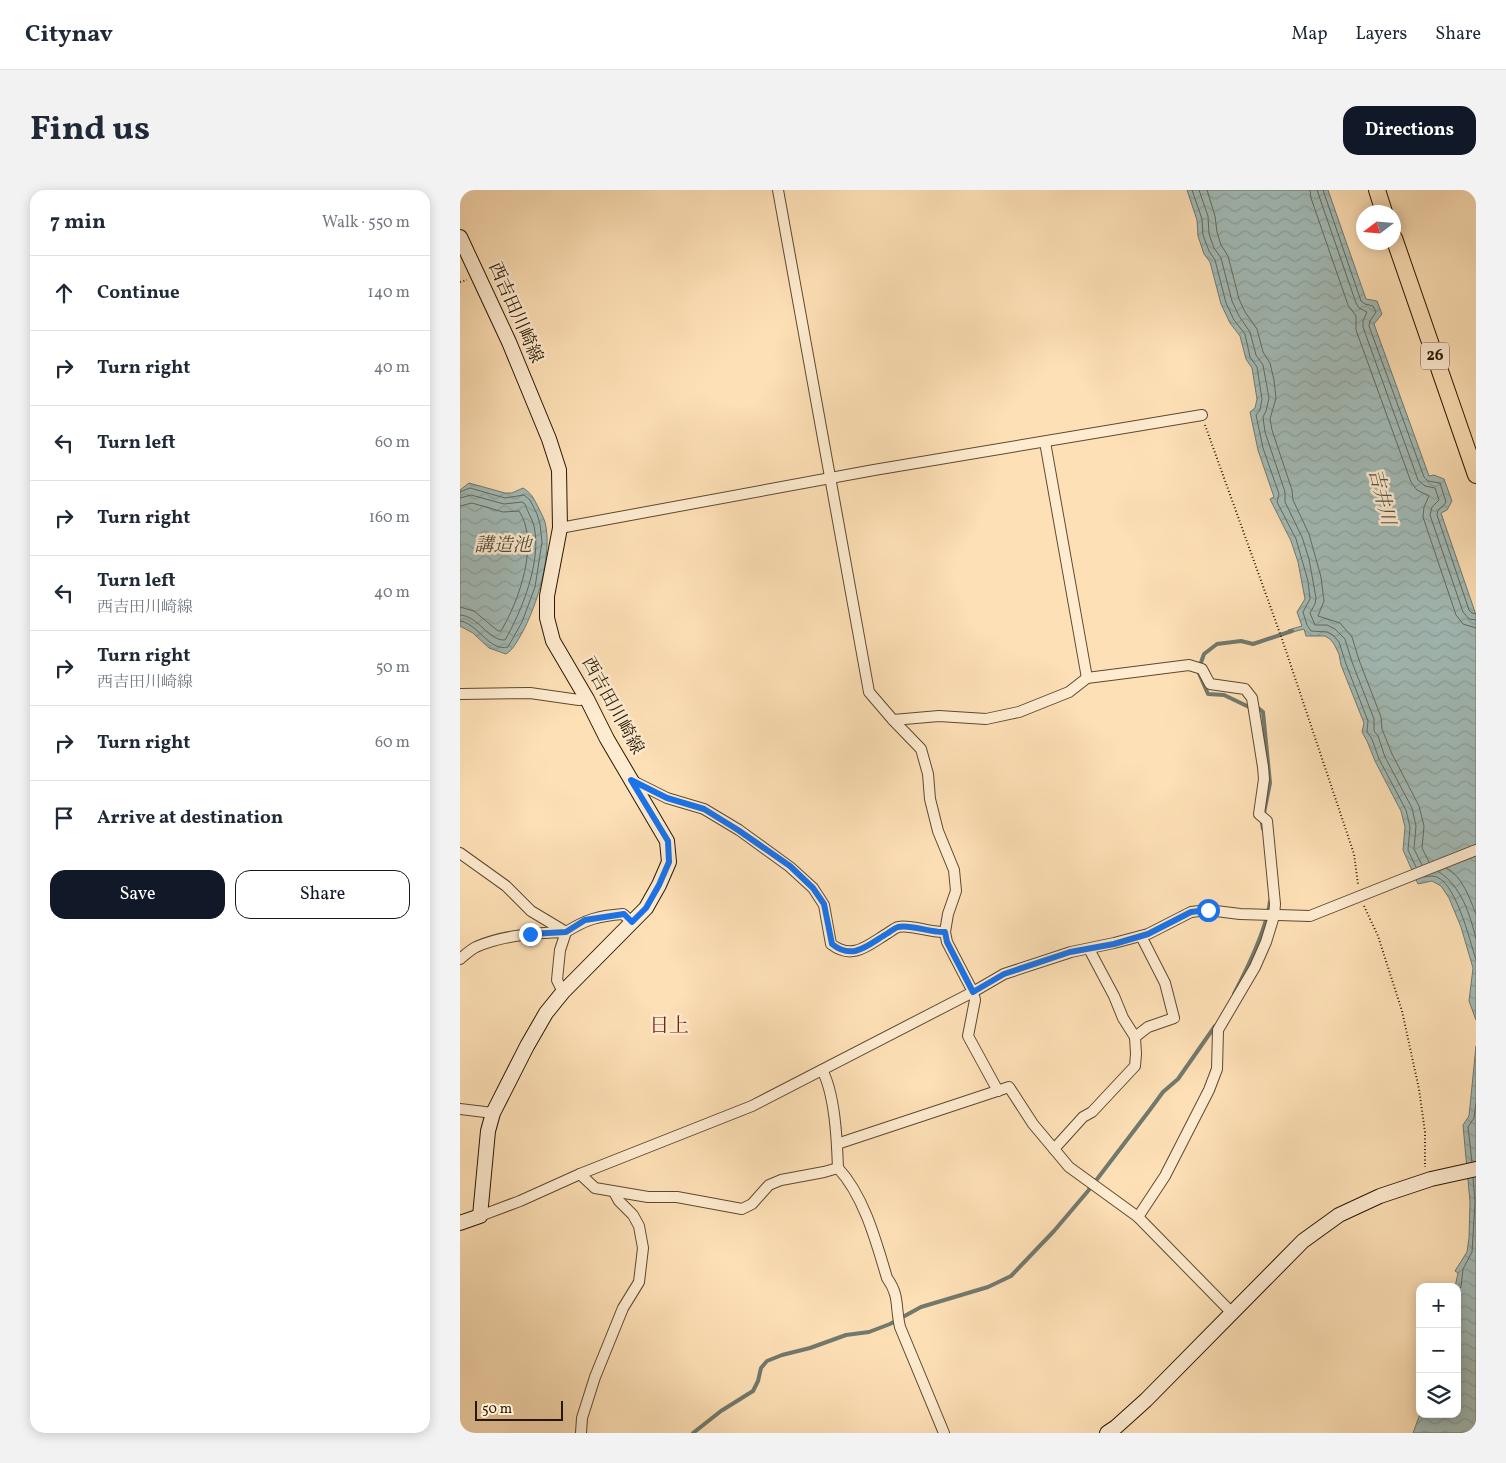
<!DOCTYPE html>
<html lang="en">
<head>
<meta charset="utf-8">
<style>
	:root { --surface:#fff; --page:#f2f2f3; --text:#1f2937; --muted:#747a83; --line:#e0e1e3; --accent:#111827 }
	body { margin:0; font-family:Vollkorn,"Noto Serif JP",serif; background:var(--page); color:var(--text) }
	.controls { position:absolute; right:15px; bottom:15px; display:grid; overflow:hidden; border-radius:10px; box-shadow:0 2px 12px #0003 }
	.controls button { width:45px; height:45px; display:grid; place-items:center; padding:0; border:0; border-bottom:1px solid var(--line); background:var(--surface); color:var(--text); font:25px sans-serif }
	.compass { position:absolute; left:896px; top:15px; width:45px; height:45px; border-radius:50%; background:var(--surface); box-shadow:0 2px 12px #0003; rotate:254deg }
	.scale { position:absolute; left:15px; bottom:12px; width:88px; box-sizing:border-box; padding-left:5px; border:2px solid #281701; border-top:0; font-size:14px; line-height:18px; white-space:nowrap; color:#281701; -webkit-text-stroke:4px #feebd0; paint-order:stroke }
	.stop { position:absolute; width:15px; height:15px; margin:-11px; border:4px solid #1a73e8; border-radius:50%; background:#fff }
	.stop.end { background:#1a73e8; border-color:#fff; box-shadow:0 1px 5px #0008 }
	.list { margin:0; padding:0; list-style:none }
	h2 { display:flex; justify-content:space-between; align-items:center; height:65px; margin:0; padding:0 20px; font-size:21px }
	h2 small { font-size:16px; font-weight:400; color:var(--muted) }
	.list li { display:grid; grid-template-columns:32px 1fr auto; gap:15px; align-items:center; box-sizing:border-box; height:75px; padding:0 20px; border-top:1px solid var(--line) }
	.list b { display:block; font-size:19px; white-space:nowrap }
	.list p { margin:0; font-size:16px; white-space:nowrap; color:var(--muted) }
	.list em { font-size:16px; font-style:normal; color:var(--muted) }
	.actions { display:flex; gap:10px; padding:15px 20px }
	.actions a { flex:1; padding:11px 0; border:1px solid var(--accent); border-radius:15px; text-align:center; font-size:18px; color:var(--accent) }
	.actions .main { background:var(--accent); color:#fff }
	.icon { flex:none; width:28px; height:28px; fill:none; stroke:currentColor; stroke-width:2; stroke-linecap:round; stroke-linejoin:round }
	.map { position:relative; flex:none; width:1016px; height:1243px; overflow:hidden; border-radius:15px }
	header { display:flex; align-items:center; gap:30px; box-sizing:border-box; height:70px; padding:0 25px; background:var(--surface); border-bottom:1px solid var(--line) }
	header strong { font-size:24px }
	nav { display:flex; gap:28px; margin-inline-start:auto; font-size:18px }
	.intro { display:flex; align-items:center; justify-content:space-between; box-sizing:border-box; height:120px; padding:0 30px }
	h1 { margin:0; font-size:35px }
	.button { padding:12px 22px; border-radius:15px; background:var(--accent); color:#fff; font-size:18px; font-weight:700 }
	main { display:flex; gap:30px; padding:0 30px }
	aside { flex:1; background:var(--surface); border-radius:15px; box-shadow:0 2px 12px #0003 }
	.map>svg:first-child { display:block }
</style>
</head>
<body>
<header>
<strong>Citynav</strong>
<nav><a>Map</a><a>Layers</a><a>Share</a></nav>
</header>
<div class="intro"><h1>Find us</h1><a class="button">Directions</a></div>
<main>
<aside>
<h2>7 min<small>Walk · 550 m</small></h2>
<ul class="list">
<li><svg class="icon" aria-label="ahead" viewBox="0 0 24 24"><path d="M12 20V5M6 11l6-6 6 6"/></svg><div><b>Continue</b></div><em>140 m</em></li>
<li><svg class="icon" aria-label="right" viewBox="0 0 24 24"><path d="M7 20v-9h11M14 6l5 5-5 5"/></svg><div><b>Turn right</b></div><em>40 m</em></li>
<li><svg class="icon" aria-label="left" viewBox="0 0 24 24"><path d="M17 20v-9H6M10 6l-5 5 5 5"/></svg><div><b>Turn left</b></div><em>60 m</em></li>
<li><svg class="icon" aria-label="right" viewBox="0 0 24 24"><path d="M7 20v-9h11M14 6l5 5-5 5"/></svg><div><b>Turn right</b></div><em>160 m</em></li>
<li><svg class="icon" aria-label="left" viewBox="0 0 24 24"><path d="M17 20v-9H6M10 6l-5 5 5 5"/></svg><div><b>Turn left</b><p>西吉田川崎線</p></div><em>40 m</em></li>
<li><svg class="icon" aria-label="right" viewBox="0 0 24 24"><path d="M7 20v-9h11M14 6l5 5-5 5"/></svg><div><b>Turn right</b><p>西吉田川崎線</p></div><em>50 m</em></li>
<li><svg class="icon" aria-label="right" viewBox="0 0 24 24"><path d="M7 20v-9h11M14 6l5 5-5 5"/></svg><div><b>Turn right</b></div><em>60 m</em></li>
<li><svg class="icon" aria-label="arrive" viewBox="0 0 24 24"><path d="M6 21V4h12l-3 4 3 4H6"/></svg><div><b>Arrive at destination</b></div></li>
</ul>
<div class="actions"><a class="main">Save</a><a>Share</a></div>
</aside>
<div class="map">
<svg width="1016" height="1243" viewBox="0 0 1016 1243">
	<defs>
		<pattern id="water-waves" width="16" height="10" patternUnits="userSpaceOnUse" patternTransform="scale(1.25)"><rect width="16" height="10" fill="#a2bbb7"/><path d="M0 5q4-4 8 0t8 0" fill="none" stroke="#8ca09c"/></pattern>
	</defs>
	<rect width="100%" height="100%" fill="#fee0b6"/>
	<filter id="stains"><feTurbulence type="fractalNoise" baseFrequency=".004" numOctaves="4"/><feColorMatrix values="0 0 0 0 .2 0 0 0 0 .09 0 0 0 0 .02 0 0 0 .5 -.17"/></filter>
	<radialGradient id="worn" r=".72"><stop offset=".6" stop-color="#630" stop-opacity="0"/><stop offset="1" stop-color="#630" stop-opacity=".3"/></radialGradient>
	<!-- water -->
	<g fill="url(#water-waves)" stroke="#71796e">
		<polygon points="727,0 868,0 906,109 917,111 922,124 914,134 969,286 974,285 984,289 992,311 987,320 981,323 1016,425 1016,830 1009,811 1013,778 1001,737 989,708 981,696 972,691 958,694 943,660 945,637 941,621 915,571 907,551 902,542 904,533 881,475 879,464 874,454 870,449 865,446 846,446 844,439 829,443 828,440 842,436 837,422 845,409 838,372 831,351 810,309 814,307 798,260 790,222 795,218 797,209 792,178 786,169 780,146 770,133 761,114 750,72 744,64 738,46 737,30"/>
		<path d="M9 293 45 303H52L63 298C71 303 73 307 77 315 80 321 83 326 85 332 93 363 77 416 62 443 57 451 54 459 46 464L29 458 13 443 0 436V300Z"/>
		<polygon points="1016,856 1016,1243 953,1243 960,1224 997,1224 997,1097 995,1097 998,1083 995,1081 1007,1062 1009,1048 1010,1012 1003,935 1009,926"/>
	</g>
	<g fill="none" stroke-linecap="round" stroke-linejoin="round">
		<!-- shore -->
		<g stroke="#65695c" stroke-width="1">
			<polyline points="732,0 742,29 743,45 749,61 755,70 766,113 774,130 785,144 790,167 797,177 802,209 800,220 796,225 803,258 819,304 817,312 836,349 848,391 850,409 843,422 847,435 851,441 867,442 873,445 879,452 886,474 908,531 907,542 912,549 919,569 946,620 950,637 948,660 956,677"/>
			<polyline points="739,0 748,26 749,44 754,58 761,68 772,111 779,126 790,142 796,165 803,175 809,208 806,221 803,227 805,242 825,302 825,312 842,347 849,369 856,408 855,414 850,423 855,435 867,435 875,439 885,449 892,472 914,529 914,541 918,546 925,567 952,618 956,636 954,659 962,675"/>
			<polyline points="747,0 755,26 757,42 761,55 768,66 779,109 785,122 797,139 803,162 810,173 814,190 816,208 810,229 812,240 832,300 833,310 849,344 861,387 864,411 858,426 880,433 892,447 899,470 921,527 922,539 932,564 959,616 964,636 962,658 969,672"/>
			<polyline points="850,0 851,8 888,115 896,126 896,140 951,292 957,300 969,306 964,317 963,327 996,425 1003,434 1016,438"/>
			<polyline points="857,0 896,113 899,118 907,122 903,131 903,137 958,290 965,296 975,298 979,310 972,317 970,325 1003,422 1009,429 1016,430"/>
			<polyline points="863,0 901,111 905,114 913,116 916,122 910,131 909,136 964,287 968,291 980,293 986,312 983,316 978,320 977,325 1009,420 1012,423 1016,424"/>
			<path d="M0 302 10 298 45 308 64 305 70 310 77 324 80 334 82 352 75 397 62 432 48 457C29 462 18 433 0 431"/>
			<path d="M0 308 11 305 44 314 62 312 65 314C67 321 72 328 74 336 82 370 62 421 45 450 28 451 19 426 0 425"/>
			<path d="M0 316 12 313 43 322 59 321C80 352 59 411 41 441H38L14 421 0 417"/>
			<path d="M987 678C1003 688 1009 707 1016 724"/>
			<path d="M979 682C1001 696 1010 724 1016 749"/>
			<path d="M964 687C966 687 969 686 972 686 995 686 1010 752 1016 770"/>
			<polyline points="1012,972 1008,937 1014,928 1016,913"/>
			<polyline points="997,1101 1001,1097 1003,1079 1012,1062 1015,1012 1013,988"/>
		</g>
		<!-- stream -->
		<g stroke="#71796e" stroke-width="4">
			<polyline points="803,639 802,633 810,593 803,522 797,517 789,517 764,505 748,504 738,481 744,464 757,454 781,451 793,454 832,441"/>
			<path d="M774 804C787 779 807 739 810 711"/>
			<polyline points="0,1242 2,1243"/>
			<polyline points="233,1243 261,1221 293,1201 298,1191 301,1178 307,1171 322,1165 350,1158 386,1145 409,1142 430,1134 461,1117 528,1097 551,1086 594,1041 628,1001 689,921 703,902 718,889 755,836"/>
		</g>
		<defs>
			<g id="street">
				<polyline points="318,0 409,502 433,530 461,559 468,584 470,609 478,641 494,680 496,701 488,724 485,742 487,752 513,802 515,810 508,846 538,901"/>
				<polyline points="585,252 627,488"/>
				<polyline points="100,338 414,280 742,225"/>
				<polyline points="0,504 70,503 119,510 127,509"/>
				<polyline points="433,530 479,526 526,529 559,522 609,502 627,488 729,475 742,479 750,494 785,499 792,508 803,577 804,589 799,624 807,631 815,714 814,726 806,752 795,777 758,840 757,879 749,900 705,986 678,1027"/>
				<path d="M171 590 207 608 244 619 279 640 330 677 353 698 364 715 371 754C393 771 408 755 428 743 431 741 435 738 438 737 451 734 470 743 485 742"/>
				<path d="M0 663 46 696 71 721 106 742C76 743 43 745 16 757 10 760 5 765 0 769"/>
				<path d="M103 802 97 790 100 760 106 742C127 729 138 726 163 724L172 732"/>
				<polyline points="675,847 688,837 714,828 705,793 681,746"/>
				<path d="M362 880C375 904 377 950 378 978 404 1006 416 1051 427 1088 440 1106 435 1116 440 1137L484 1243"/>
				<polyline points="0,919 33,923"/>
				<polyline points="377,954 549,897 573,934 609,977 678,1027 773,1124"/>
				<polyline points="594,959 623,927 632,922 675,876 676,864 675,847 663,828 654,806 629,759"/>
				<polyline points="120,984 135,998 188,1007 217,1007 282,1019 292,1014 309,995 321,990 364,982 378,978"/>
				<polyline points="20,1026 60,1011 120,984 292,916 513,802 544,784 611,762 654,753 688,744 731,722 748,720 780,724 850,726 1016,660"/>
				<polyline points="121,1243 122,1228 135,1187 163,1118 179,1092 183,1058 179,1036 173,1025 159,1011 154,1002"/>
			</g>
			<g id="secondary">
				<polyline points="0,47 49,152 89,249 99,280 100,338 87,406 87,428 93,451 127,509 147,549 207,651 209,672 199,695 186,718 103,802 86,823 67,856 33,923 28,941 20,1026 0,1033"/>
				<polyline points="647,1243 656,1237 686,1210 843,1051 879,1025 920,1006 971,989 1016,979"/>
			</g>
			<g id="primary">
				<polyline points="917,0 924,22"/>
				<polyline points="934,48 1016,285"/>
			</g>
		</defs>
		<!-- street casing -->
		<use href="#street" stroke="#5e492e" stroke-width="12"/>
		<!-- secondary casing -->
		<use href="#secondary" stroke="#281701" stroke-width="16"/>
		<!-- primary casing -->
		<use href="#primary" stroke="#281701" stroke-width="18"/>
		<!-- path -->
		<g stroke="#281701" stroke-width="2" stroke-dasharray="1 2.5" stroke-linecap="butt">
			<polyline points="0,92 7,90"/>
			<polyline points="745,235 822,449 894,664 898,694"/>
			<polyline points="904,716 918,746 942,821 959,899 965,942 965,977"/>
		</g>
		<!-- street -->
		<use href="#street" stroke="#feebd0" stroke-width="10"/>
		<!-- secondary -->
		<use href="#secondary" stroke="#feebd0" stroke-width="14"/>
		<!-- primary -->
		<use href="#primary" stroke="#fee0b6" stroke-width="16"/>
	</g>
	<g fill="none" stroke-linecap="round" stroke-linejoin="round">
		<!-- route -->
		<path stroke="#1a73e8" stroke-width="6" d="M70 744 106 742 125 730 164 724 172 732 186 718 199 695 209 672 208 651 171 590 207 608 244 619 278 640 330 676 353 698 364 714 372 754C393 771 408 755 428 743 431 741 435 738 438 737 451 734 470 743 485 742L487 752 513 802 544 784 610 762 654 754 688 744 731 722 748 720"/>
	</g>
	<g text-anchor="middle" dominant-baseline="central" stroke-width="5" stroke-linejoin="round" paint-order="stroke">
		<!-- shield labels -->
		<rect fill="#feebd0" stroke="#68573f" stroke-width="1" x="961" y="152.5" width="28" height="27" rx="4"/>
		<g font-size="16" font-weight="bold" fill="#281701">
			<text x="975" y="166">26</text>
		</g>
		<!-- street labels -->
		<g font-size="18" fill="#281701" stroke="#feebd0">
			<text transform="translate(55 123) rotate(66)">西吉田川崎線</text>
			<text transform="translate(152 516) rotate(61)">西吉田川崎線</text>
		</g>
		<!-- water labels -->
		<g font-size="19" font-style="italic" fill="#535041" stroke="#feebd0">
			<text transform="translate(921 307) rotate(76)">吉井川</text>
			<text x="43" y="356">講造池</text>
		</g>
		<!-- quarter labels -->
		<g font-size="20" fill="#7a1f14" stroke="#feebd0">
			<text x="209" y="837">日上</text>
		</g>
	</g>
	<rect width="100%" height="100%" filter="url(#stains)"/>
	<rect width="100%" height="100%" fill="url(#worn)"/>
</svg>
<div class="controls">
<button>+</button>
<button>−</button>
<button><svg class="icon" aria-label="layers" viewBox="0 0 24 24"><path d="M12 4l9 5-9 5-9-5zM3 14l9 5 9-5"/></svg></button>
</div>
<svg class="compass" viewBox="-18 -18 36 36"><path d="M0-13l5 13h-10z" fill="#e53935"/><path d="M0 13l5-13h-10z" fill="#747a83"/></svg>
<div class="scale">50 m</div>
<div class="stop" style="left:748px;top:720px"></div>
<div class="stop end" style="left:70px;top:744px"></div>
</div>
</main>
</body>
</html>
